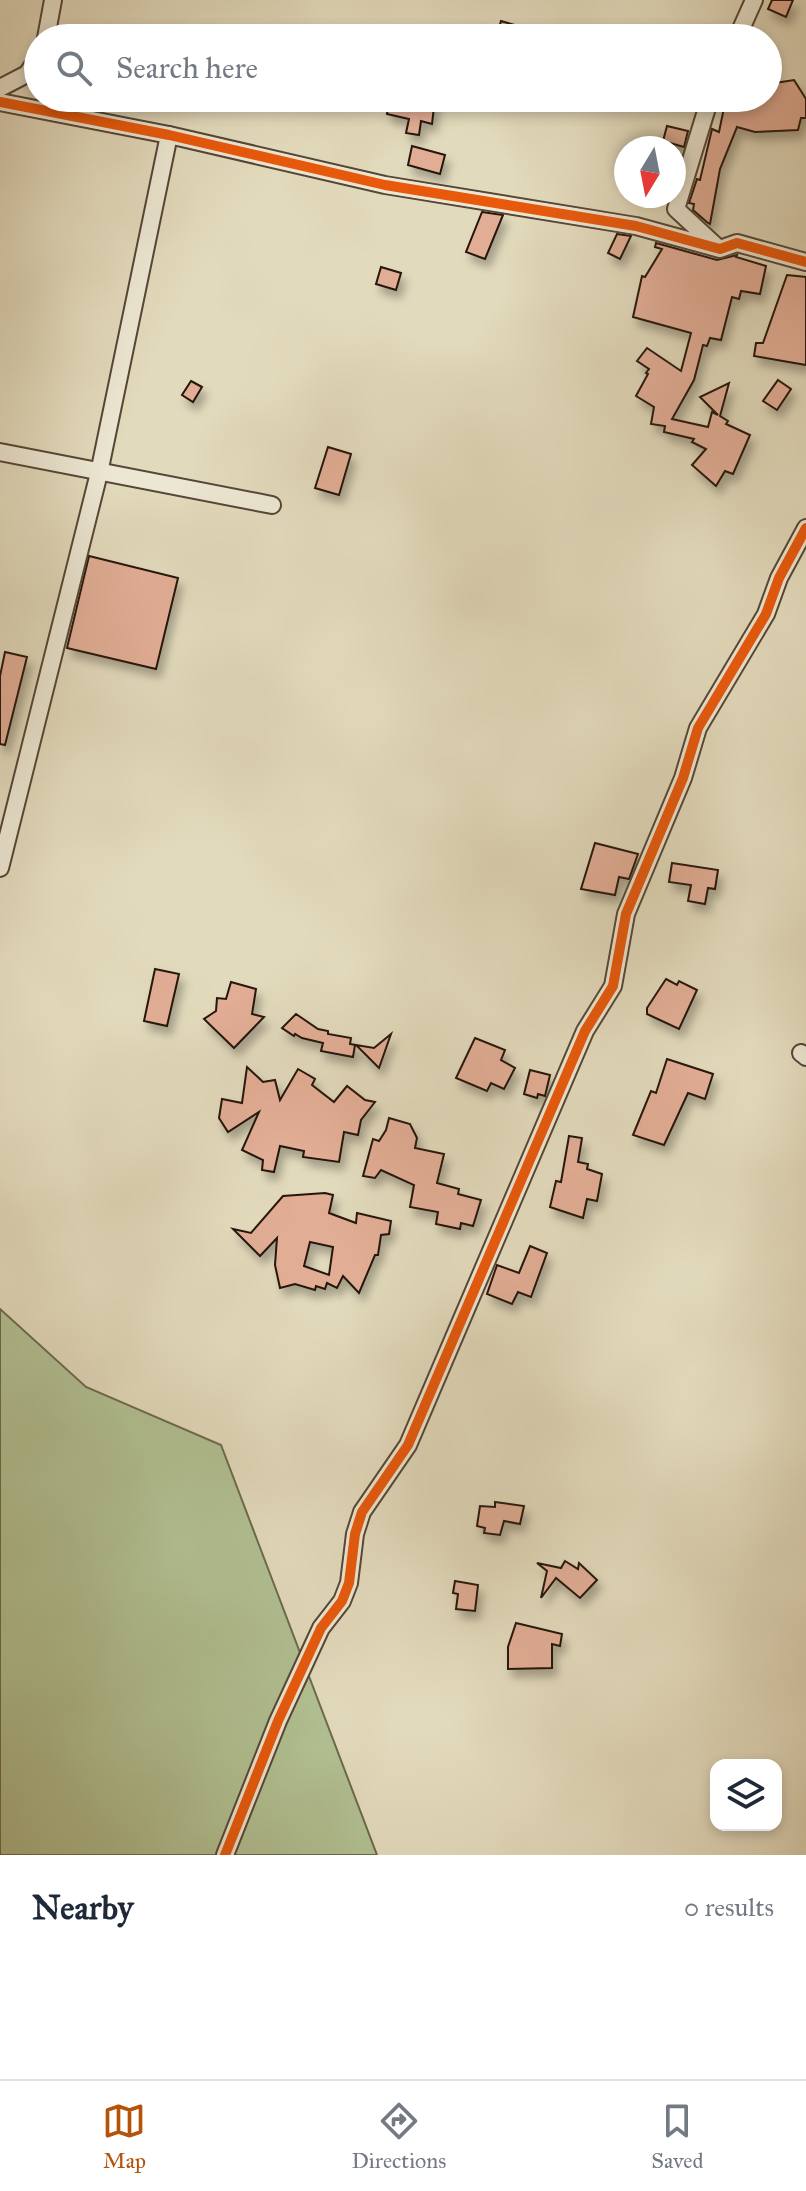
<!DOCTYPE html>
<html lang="en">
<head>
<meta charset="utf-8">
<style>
	:root { --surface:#fff; --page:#f6f6f7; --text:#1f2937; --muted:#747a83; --line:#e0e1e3; --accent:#b45309 }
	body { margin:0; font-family:"IM FELL Great Primer",serif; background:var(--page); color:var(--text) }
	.controls { position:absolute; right:24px; bottom:24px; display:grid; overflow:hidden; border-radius:16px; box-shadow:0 4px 12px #0003 }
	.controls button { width:72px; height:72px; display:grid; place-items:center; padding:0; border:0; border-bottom:2px solid var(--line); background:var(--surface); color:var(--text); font:40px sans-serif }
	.compass { position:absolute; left:614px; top:136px; width:72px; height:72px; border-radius:50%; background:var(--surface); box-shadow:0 4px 12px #0003; rotate:190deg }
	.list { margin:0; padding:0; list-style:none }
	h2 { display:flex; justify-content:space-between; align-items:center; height:104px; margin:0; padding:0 32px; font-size:34px }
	h2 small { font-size:26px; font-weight:400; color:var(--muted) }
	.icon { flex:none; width:44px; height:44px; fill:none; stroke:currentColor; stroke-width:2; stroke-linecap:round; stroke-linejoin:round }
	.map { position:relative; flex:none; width:806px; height:1855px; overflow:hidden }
	.search { position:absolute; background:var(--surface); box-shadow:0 4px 12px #0003; left:24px; right:24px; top:24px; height:88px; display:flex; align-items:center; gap:20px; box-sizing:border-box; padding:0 28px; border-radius:44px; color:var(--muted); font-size:30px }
	.sheet { height:224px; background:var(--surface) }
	nav { display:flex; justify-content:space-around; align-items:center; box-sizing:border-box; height:112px; border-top:2px solid var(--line); background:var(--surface); font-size:22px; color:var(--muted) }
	nav a { display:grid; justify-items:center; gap:4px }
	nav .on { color:var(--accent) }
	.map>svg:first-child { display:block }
</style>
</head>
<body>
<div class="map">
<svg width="806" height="1855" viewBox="0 0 806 1855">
	<defs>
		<filter id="shadow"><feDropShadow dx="4.5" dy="8" stdDeviation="4" flood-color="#0004"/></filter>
	</defs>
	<rect width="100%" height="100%" fill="#e2dabc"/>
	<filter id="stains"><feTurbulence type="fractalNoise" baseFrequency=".0025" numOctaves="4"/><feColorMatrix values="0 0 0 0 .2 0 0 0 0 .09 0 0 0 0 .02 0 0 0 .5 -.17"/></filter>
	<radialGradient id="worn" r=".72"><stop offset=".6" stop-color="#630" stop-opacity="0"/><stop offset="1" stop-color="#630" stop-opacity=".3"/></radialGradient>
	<!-- green -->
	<polygon fill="#b1c092" stroke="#6c6a4e" stroke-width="2" points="0,1309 86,1387 221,1445 377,1855 0,1855"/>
	<!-- building -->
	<g fill="#e1ad95" stroke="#27150a" stroke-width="2" fill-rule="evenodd" filter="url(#shadow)">
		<polygon points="772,0 793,0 786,17 768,9"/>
		<polygon points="501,21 548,35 547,38 496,38"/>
		<polygon points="794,80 806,99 806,118 801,118 798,130 755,132 737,127 720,169 710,224 708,223 693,210 694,204 689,203 697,179 700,180 712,129 719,132 725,103 732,105 735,98 768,98 768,84"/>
		<polygon points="390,98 435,98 432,124 421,121 419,135 406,133 409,119 387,114"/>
		<polygon points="667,126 688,131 684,147 663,141"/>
		<polygon points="412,146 445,155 440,174 408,165"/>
		<polygon points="482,212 503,215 485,259 466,252"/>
		<polygon points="617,234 631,236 620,259 608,253"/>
		<polygon points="656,243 717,260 737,255 736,257 766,266 760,294 741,291 739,299 732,297 721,340 710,338 707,346 703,345 694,380 672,419 708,427 712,412 718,415 700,397 729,383 720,416 728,421 726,424 750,435 733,474 725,471 716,486 692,465 706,449 692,442 694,439 664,432 665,426 651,424 654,407 636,396 648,374 646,373 649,369 637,361 647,348 681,371 691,333 633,317 642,276 645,277 662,249 655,247"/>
		<polygon points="381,267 401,273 396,290 376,284"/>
		<polygon points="787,275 806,277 806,365 754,356 756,343 763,343"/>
		<polygon points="778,380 791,389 777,410 763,401"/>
		<polygon points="191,381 202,387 193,402 182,395"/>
		<polygon points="328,447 351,454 339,495 315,488"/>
		<polygon points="89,556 178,578 156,669 67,648"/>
		<polygon points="5,652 27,657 5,745 0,744 0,676"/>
		<polygon points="595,843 638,854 629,879 619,877 615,895 581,889"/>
		<polygon points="672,863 718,870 715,889 708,888 705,904 688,901 691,885 669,882"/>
		<polygon points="155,969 179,974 167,1026 144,1021"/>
		<polygon points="666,979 677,985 679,981 697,990 679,1029 647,1014 647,1008"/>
		<polygon points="231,982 256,989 252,1014 264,1017 234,1048 204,1019 216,1011 217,998 226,999"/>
		<polygon points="296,1014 318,1029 328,1031 328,1034 351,1038 350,1044 355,1045 353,1057 321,1051 323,1043 302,1038 295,1034 294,1036 282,1028"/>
		<polygon points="391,1034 379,1068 356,1045 374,1048"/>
		<polygon points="475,1038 505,1050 501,1060 515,1068 504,1089 491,1083 487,1091 456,1078"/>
		<polygon points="667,1059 713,1074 705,1099 688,1093 664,1145 633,1135 651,1091 656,1093"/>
		<polygon points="247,1067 263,1082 275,1080 280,1100 298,1069 315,1079 312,1085 334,1102 347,1086 365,1100 375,1102 361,1120 358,1135 344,1132 339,1162 303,1157 304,1151 280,1146 274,1172 262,1170 263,1160 242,1150 259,1112 228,1132 219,1118 222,1099 242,1103"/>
		<polygon points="530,1070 550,1075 545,1096 538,1094 537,1098 524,1094"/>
		<polygon points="389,1118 410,1124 417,1138 415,1148 444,1154 437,1183 459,1189 458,1194 481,1200 473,1226 461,1223 460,1229 436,1224 438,1212 410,1207 414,1185 381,1170 375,1178 363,1176 373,1139 379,1141 386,1130"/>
		<polygon points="569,1136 582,1138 578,1162 588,1164 587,1169 602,1174 597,1201 587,1199 583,1218 550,1207 556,1181 561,1182"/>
		<path d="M325 1193 333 1195 329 1213 356 1223 357 1213 391 1221 389 1234 381 1235 378 1255H375L359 1293 343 1276 337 1288 327 1283 325 1289 316 1286 315 1290 295 1284 280 1288 275 1265 277 1238 260 1256 233 1229 251 1233 283 1196ZM310 1242 333 1247 329 1275 304 1266Z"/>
		<polygon points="530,1246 547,1253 531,1297 518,1292 512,1304 487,1294 497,1265 519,1273"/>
		<polygon points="495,1502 524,1506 520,1524 504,1521 500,1535 484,1533 485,1528 477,1526 480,1506 495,1507"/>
		<polygon points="565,1561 578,1569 579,1563 597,1580 580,1598 556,1578 541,1598 547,1571 537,1563 561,1568"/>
		<polygon points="455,1581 478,1585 475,1611 456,1609 458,1594 453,1593"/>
		<polygon points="516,1623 562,1634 560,1646 552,1644 552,1668 508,1669 508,1647"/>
	</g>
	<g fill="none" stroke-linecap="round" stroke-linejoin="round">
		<defs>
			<g id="minor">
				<polyline points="46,38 53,0"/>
				<polyline points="737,38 754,0"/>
				<polyline points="0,88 27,74 38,58"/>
				<polyline points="710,98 676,209 716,246"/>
				<polyline points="0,102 169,135 385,185 636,226 720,249 737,243 806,262"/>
				<polyline points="0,452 272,505"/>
				<polyline points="0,868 99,473 169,135"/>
				<polyline points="801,1053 806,1057"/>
				<polyline points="225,1855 278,1721 321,1628 342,1601 349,1583 355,1534 362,1512 408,1445 585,1031 613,986 626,914 683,778 698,728 766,614 779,578 806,528"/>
			</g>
		</defs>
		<!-- minor casing -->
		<use href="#minor" stroke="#564636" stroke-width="20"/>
		<!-- minor -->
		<use href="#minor" stroke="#ece7d3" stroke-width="16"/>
		<defs>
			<g id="cycleway">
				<polyline points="0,102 169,135 385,185 636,226 720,249 737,243 806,262"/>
				<polyline points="225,1855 278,1721 321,1628 342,1601 349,1583 355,1534 362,1512 408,1445 585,1031 613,986 626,914 683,778 698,728 766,614 779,578 806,528"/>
			</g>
		</defs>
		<!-- cycleway casing -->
		<use href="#cycleway" stroke="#ece7d3" stroke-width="15"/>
		<!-- cycleway -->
		<use href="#cycleway" stroke="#e8590c" stroke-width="10"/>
	</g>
	<rect width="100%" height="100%" filter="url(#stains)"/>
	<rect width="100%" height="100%" fill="url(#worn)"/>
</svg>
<div class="controls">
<button><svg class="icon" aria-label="layers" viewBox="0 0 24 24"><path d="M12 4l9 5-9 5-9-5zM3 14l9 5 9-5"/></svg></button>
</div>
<svg class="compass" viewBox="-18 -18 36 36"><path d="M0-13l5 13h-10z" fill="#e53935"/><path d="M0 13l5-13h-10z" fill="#747a83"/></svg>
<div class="search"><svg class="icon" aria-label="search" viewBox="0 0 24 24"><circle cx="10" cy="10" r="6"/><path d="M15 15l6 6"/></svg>Search here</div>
</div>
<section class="sheet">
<h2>Nearby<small>0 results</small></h2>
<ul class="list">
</ul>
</section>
<nav>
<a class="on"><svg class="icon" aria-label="map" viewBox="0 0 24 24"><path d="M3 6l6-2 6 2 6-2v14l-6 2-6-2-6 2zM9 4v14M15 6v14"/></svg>Map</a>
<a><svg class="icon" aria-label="directions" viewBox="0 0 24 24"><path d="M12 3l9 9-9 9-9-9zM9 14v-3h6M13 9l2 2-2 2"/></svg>Directions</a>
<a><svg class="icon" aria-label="saved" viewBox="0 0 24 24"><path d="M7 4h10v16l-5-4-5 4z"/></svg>Saved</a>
</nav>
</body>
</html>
